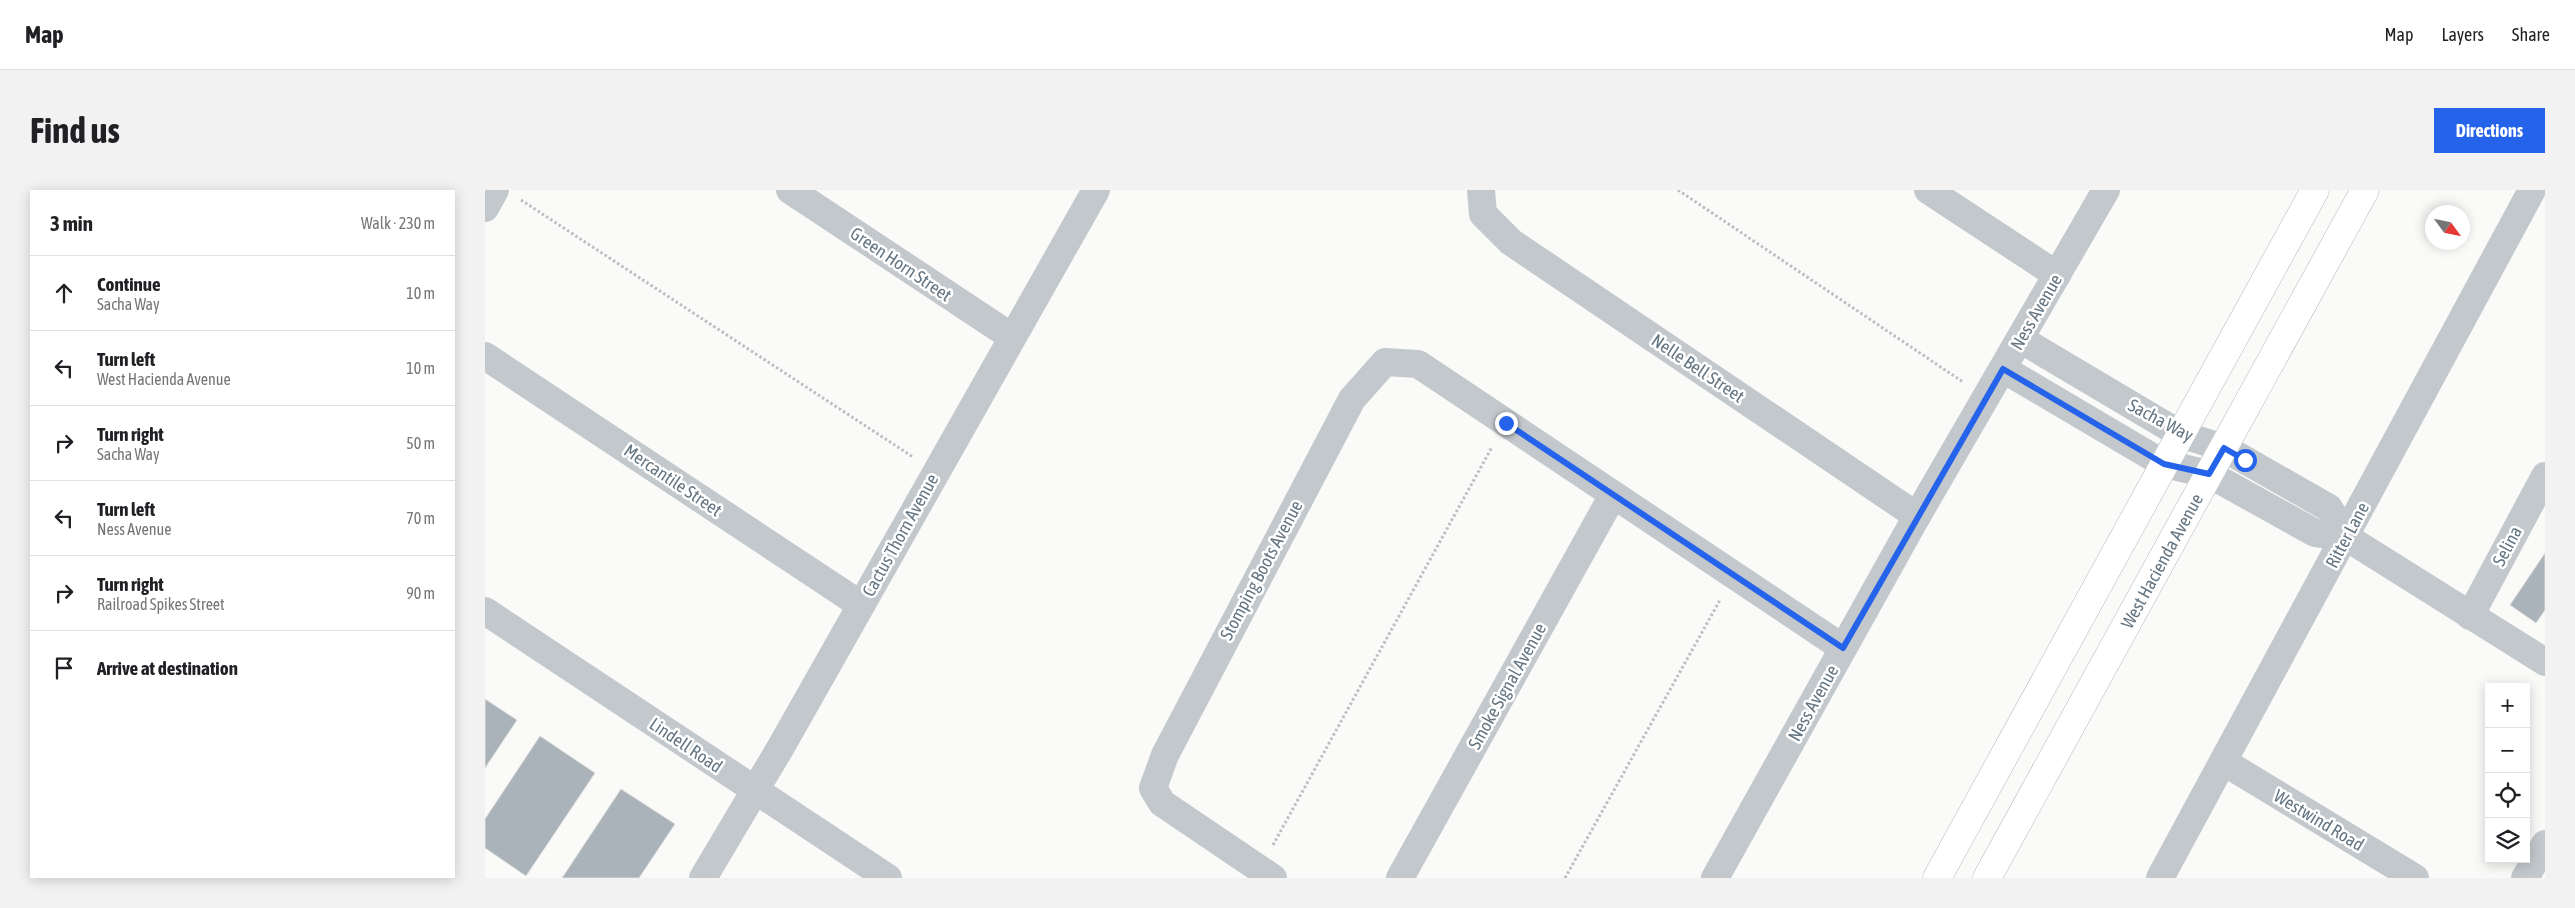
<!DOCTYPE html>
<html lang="en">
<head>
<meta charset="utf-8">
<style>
	:root { --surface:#fff; --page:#f2f2f2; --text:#202124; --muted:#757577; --line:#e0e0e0; --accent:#2563eb }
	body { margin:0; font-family:"Asap Condensed",sans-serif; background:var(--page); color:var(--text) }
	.controls { position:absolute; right:15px; bottom:15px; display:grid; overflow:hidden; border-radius:0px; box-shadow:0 2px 12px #0003 }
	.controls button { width:45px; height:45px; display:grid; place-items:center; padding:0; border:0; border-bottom:1px solid var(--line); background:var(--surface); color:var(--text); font:25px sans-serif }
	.compass { position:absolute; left:1940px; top:15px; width:45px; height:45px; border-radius:50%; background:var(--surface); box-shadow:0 2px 12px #0003; rotate:123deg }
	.stop { position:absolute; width:15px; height:15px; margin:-11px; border:4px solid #2563eb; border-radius:50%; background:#fff }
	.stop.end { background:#2563eb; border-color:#fff; box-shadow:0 1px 5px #0008 }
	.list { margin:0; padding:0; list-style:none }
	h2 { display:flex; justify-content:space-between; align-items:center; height:65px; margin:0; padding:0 20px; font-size:21px }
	h2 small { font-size:16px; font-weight:400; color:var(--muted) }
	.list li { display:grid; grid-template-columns:32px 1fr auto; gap:15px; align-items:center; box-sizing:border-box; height:75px; padding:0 20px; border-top:1px solid var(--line) }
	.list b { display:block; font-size:19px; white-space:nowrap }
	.list p { margin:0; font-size:16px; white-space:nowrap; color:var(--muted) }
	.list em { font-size:16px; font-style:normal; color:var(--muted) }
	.icon { flex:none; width:28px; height:28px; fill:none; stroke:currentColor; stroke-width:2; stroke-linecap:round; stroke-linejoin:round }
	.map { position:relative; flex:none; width:2060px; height:688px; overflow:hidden; border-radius:0px }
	header { display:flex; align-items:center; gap:30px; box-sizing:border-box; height:70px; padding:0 25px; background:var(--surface); border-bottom:1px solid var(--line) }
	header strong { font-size:24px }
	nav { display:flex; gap:28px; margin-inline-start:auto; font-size:18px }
	.intro { display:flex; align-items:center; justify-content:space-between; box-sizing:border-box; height:120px; padding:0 30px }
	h1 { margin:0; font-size:35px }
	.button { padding:12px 22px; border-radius:0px; background:var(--accent); color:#fff; font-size:18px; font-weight:700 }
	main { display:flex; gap:30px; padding:0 30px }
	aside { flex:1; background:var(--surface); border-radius:0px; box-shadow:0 2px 12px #0003 }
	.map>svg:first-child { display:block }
</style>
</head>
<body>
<header>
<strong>Map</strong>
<nav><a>Map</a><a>Layers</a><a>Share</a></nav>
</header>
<div class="intro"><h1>Find us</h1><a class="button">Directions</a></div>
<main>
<aside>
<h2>3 min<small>Walk · 230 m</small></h2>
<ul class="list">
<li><svg class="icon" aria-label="ahead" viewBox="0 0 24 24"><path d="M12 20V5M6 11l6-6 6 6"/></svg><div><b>Continue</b><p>Sacha Way</p></div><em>10 m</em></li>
<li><svg class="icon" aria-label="left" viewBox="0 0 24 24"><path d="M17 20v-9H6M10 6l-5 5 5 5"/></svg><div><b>Turn left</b><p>West Hacienda Avenue</p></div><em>10 m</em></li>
<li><svg class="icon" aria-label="right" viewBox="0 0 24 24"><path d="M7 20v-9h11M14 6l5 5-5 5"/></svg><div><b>Turn right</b><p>Sacha Way</p></div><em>50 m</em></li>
<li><svg class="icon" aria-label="left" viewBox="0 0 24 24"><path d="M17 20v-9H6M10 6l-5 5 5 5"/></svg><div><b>Turn left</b><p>Ness Avenue</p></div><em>70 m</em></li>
<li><svg class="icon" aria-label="right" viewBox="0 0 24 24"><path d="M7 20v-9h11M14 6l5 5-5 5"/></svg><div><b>Turn right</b><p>Railroad Spikes Street</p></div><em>90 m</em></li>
<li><svg class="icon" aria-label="arrive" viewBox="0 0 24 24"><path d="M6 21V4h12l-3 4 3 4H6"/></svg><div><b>Arrive at destination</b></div></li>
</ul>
</aside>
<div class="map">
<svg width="2060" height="688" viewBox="0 0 2060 688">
	<rect width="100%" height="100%" fill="#fafaf8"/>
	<!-- building -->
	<g fill="#aab3b9" stroke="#dcdcda">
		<polygon points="2060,363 2060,420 2051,433 2025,415"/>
		<polygon points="0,509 32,530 0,578"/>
		<polygon points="55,546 110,583 41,686 0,658 0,629"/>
		<polygon points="136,599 190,634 154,688 77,688"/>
	</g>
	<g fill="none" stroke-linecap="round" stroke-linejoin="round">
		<defs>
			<g id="major">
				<polyline points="1452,688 1830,0"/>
				<path id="s1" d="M1502 688 1880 0"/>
			</g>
		</defs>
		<!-- major casing -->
		<use href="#major" stroke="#b5babe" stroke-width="29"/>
		<!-- path -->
		<g stroke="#bbbfc2" stroke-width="3" stroke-dasharray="2.5 2.5" stroke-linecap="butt">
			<polyline points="1193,0 1478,192"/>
			<polyline points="36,10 428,267"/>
			<polyline points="788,655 1007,257"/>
			<polyline points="1080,688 1235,410"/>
		</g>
		<!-- minor -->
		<g stroke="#c3c8cc" stroke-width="28">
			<polyline points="305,0 527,147"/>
			<polyline points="996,0 998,24 1026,52 1432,326"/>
			<polyline points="1443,0 1572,85"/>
			<polyline points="0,18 10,0"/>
			<polyline points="1535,149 1695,244 1739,258 1844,318 1861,347 2060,472"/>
			<polyline points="0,166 376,415"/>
			<polyline points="1518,179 1679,274 1724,284 1830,343 1861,347"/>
			<polyline points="0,421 403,688"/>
			<polyline points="1985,426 2060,286"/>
			<polyline points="1739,572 1930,688"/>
			<polyline points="218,688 297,555 611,0"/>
			<polyline points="788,688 677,613 668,598 680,565 867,209 900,172 933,174 1358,458"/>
			<polyline points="915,688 1128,305"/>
			<polyline points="1230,688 1432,326 1621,0"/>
			<polyline points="1675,688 2047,0"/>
			<polyline points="2040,688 2060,654"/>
		</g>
		<!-- major -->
		<use href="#major" stroke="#fff" stroke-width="28"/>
	</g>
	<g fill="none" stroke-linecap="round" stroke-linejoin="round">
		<!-- route -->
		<polyline stroke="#2563eb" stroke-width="6" points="1021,233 1358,458 1518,179 1679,274 1724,284 1739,258 1760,270"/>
	</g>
	<g text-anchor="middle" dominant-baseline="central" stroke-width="5" stroke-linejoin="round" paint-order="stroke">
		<!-- street labels -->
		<g font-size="18" fill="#657683" stroke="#fff">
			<text transform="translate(416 74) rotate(34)">Green Horn Street</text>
			<text transform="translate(1551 122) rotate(-60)">Ness Avenue</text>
			<text transform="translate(1213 178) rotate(34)">Nelle Bell Street</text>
			<text transform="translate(1676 230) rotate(28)">Sacha Way</text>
			<text transform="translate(188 290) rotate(34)">Mercantile Street</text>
			<text transform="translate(415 345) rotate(-61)">Cactus Thorn Avenue</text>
			<text transform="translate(1862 345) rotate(-62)">Ritter Lane</text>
			<text transform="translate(2022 356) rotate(-62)">Selina</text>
			<text stroke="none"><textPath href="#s1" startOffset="362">West Hacienda Avenue</textPath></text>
			<text transform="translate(776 380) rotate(-62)">Stomping Boots Avenue</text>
			<text transform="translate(1022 496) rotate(-61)">Smoke Signal Avenue</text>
			<text transform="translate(1328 513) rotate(-61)">Ness Avenue</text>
			<text transform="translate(201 555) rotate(34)">Lindell Road</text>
			<text transform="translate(1834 630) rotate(31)">Westwind Road</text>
		</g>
	</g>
</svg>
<div class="controls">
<button>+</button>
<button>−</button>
<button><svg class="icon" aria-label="locate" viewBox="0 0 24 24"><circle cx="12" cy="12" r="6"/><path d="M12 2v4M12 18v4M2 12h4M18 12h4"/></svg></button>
<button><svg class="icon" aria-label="layers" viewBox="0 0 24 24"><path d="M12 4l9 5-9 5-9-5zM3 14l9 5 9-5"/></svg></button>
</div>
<svg class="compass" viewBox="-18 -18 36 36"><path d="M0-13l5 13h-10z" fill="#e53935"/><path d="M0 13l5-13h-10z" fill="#757577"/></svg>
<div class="stop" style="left:1760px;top:270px"></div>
<div class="stop end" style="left:1021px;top:233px"></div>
</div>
</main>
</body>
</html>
